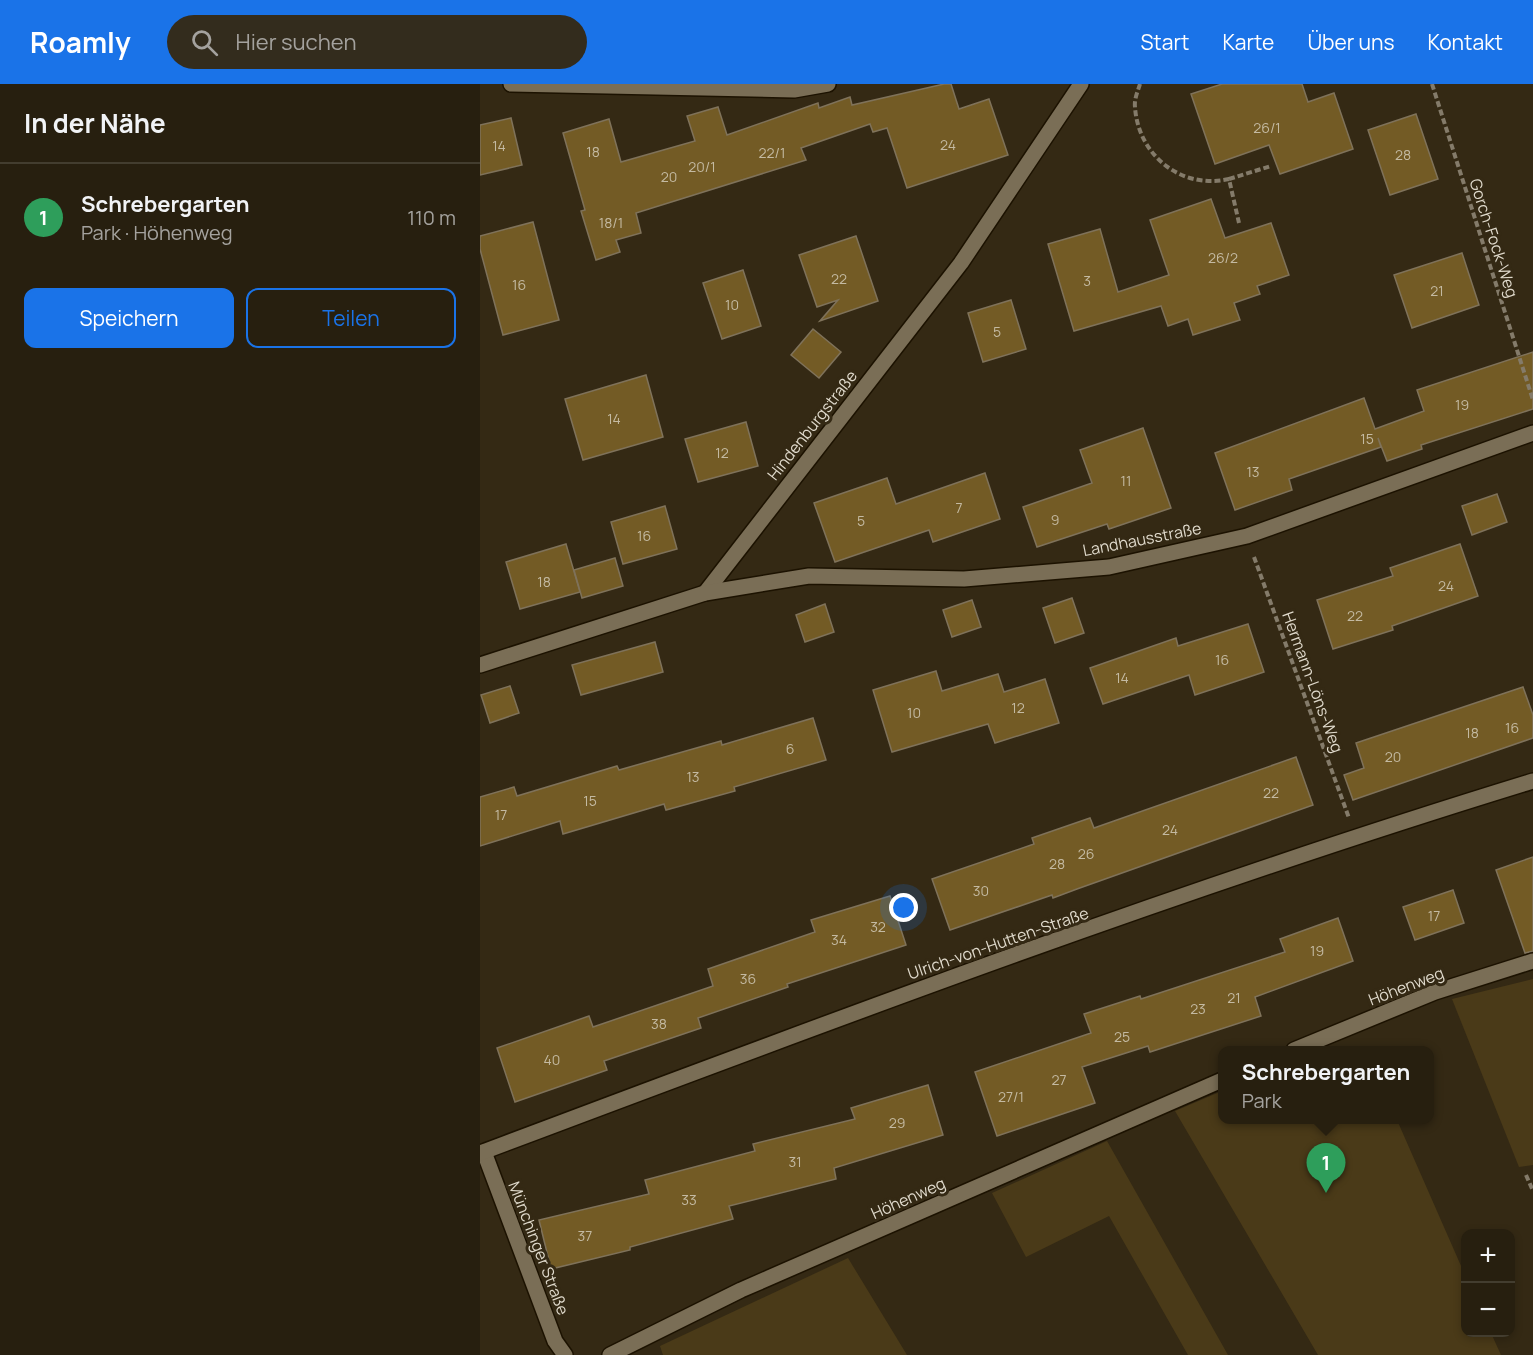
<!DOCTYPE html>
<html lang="de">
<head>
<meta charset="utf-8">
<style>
	:root { --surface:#271f0f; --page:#332c1d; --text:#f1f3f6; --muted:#a4a29e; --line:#433d2f; --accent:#1a73e8 }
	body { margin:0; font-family:Manrope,sans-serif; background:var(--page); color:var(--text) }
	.controls { position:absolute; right:18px; bottom:18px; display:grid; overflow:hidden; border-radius:12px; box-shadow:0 3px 9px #0003 }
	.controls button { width:54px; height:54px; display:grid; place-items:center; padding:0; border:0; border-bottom:2px solid var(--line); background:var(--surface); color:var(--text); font:30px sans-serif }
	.you { position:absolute; left:424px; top:824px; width:21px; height:21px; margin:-15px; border:4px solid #fff; border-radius:50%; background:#1a73e8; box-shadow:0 0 0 9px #1a73e833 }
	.badge { display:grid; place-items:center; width:39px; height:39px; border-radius:50%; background:var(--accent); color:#fff; font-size:20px; font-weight:700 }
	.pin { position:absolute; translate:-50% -50px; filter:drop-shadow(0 2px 3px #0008) }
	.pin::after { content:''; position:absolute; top:32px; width:21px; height:18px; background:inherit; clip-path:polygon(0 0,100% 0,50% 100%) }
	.popup { position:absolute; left:738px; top:962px; width:216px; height:78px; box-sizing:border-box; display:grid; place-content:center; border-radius:12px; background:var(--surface); filter:drop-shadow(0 2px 4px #0005); font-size:20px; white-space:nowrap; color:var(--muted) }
	.popup b { font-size:22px; color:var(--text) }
	.popup::after { content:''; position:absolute; left:50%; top:100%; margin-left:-12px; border:12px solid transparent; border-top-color:var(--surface) }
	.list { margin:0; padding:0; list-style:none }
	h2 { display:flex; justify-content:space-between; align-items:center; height:78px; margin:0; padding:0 24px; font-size:26px }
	h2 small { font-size:20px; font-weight:400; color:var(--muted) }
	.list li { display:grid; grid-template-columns:39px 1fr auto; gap:18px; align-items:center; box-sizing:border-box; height:108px; padding:0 24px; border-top:2px solid var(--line) }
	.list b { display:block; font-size:22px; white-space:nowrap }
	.list p { margin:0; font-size:20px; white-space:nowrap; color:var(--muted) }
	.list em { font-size:20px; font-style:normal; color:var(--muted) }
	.actions { display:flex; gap:12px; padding:18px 24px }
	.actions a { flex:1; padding:14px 0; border:2px solid var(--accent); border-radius:12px; text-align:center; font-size:21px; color:var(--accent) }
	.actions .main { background:var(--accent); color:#fff }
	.icon { flex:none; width:33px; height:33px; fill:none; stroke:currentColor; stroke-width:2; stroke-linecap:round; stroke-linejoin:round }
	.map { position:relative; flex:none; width:1053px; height:1271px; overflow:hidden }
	header { display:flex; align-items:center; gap:36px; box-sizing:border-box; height:84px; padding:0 30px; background:var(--accent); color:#fff }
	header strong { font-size:28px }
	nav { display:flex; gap:33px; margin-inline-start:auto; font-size:21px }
	.search { width:420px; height:54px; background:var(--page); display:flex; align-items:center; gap:15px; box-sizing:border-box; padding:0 21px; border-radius:33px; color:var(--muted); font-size:22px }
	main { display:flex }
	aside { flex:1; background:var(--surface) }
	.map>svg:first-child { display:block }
</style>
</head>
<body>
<header>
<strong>Roamly</strong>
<div class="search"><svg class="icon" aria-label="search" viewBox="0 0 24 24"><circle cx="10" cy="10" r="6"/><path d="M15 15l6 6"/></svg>Hier suchen</div>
<nav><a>Start</a><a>Karte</a><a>Über uns</a><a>Kontakt</a></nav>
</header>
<main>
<aside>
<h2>In der Nähe<small></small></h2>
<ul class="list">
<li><span class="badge" style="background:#2e9e5b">1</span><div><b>Schrebergarten</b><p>Park · Höhenweg</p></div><em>110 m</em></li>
</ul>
<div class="actions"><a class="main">Speichern</a><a>Teilen</a></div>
</aside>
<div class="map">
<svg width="1053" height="1271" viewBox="0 0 1053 1271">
	<rect width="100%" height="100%" fill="#342914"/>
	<!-- green -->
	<g fill="#4a3a18">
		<polygon points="1053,895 1053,1081 1039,1083 972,915"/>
		<polygon points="742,1007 742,1036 917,1036 985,1191 986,1248 1011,1249 1021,1271 838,1271 695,1027"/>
		<polygon points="627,1057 748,1271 708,1271 629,1132 546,1173 512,1109"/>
		<polygon points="368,1174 427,1271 183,1271 180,1262"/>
	</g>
	<!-- building -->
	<g fill="#735b25" stroke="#7f725a" stroke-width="1.5">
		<polygon points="464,0 471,0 479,25 509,15 528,71 427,104 407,44 393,48 390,40 321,64 326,76 156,129 161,149 136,156 140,168 116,176 101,127 105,126 83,49 129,35 141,78 215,57 207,32 238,23 247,51 338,19 339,24 370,13 372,21"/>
		<polygon points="742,0 822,0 828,18 854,9 873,65 800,90 789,61 735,80 711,10"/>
		<polygon points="936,30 958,95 910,111 888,46"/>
		<polygon points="31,34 42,81 0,91 0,41"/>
		<polygon points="731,115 745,154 791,139 809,191 777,202 780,210 754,219 760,236 713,251 708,235 688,242 681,222 594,247 568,160 620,145 638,208 689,191 670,136"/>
		<polygon points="53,138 79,236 23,251 0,165 0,152"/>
		<polygon points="376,152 398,217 340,237 358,216 337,223 319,171"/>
		<polygon points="982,169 999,221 932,244 914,191"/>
		<polygon points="263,186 281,242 242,255 223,199"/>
		<polygon points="531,216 546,265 503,278 488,229"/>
		<polygon points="333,245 361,268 339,294 311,271"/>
		<polygon points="1053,268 1053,325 941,361 942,365 907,377 898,354 901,363 809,395 812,406 755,426 735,369 884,314 895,345 944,327 937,306"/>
		<polygon points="166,291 183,353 103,376 85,315"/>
		<polygon points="266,338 278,382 218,398 205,355"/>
		<polygon points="663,344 691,424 629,445 627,440 557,463 543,423 612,399 600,366"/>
		<polygon points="505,389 520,435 453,458 449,446 355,478 334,419 407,394 416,420"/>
		<polygon points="1017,410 1027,438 992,451 982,422"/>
		<polygon points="185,422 197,465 143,480 131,438"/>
		<polygon points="86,460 100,508 40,525 26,478"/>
		<polygon points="980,460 998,512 912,542 913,546 853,565 837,516 913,492 910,484"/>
		<polygon points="135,474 143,502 102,514 94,486"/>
		<polygon points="592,514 604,549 575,559 563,524"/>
		<polygon points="492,516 501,543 472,553 463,526"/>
		<polygon points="345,520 354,548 325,558 316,531"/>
		<polygon points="768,540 784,588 715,611 709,591 623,620 610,584 696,554 698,562"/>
		<polygon points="175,558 183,588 101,611 92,581"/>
		<polygon points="456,587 462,607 518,590 524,608 565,595 579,639 515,659 508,640 412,668 393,606"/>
		<polygon points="30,602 39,629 10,639 1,611"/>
		<polygon points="1043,603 1053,631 1053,654 873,716 864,691 884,684 876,659"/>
		<polygon points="333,634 346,676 254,703 255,707 186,726 184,720 83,750 80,737 0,762 0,713 34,703 37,712 137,682 139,686 241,657 242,661"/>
		<polygon points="816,673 833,721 597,805 573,814 572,811 470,846 452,795 554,760 552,754 610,734 614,744"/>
		<polygon points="1053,773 1053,867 1045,869 1016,786"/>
		<polygon points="973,806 984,839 935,856 923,823"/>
		<polygon points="410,812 426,861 307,900 308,903 218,934 221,944 124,977 127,986 35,1018 17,964 109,932 113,943 233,902 228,885 335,848 331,836"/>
		<polygon points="858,834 873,877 775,913 781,932 670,968 668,962 602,983 615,1019 517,1052 495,988 611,949 604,930 660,912 661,915 805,868 800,855"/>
		<polygon points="448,1001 463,1051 354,1084 356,1095 249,1122 253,1135 150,1163 150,1166 71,1185 59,1136 169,1110 165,1096 275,1067 273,1060 375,1035 371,1024"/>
	</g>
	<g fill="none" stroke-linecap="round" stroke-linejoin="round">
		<defs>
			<g id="street">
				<polyline points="31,0 314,6 348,0"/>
				<polyline points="225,509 481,179 601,0"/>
				<polyline points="0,581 225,509 329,492 484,495 629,483 767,452 1053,349"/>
				<polyline points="814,966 955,908 1053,877"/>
				<polyline points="4,1068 75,1257 85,1271"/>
				<path d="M0 1069C348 938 697 806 1053 697"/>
				<polyline points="130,1271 261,1206 742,996"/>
			</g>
		</defs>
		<!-- street casing -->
		<use href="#street" stroke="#1c1200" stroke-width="18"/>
		<!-- path -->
		<g stroke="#847b6a" stroke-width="4" stroke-dasharray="6 3" stroke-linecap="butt">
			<path d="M660 0C658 7 654 15 655 23 658 71 701 106 749 95L759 139"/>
			<polyline points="952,0 1053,316"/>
			<polyline points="749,95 791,82"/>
			<polyline points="774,473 869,734"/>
			<polyline points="1046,1091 1053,1107"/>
		</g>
		<!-- street -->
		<use href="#street" stroke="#7a6e56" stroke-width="15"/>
	</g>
	<g text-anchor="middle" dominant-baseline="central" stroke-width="6" stroke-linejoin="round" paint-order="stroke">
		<!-- number labels -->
		<g font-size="14" fill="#c4baa2">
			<text x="787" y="43">26/1</text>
			<text x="468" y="60">24</text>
			<text x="19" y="61">14</text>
			<text x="113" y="67">18</text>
			<text x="292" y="68">22/1</text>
			<text x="923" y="70">28</text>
			<text x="222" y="82">20/1</text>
			<text x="189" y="92">20</text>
			<text x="131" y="138">18/1</text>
			<text x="743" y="173">26/2</text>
			<text x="359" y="194">22</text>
			<text x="607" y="196">3</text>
			<text x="39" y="200">16</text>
			<text x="957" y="206">21</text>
			<text x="252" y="220">10</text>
			<text x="517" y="247">5</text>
			<text x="982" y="320">19</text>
			<text x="134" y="334">14</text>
			<text x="887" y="354">15</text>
			<text x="242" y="368">12</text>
			<text x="773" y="387">13</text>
			<text x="646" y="396">11</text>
			<text x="479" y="423">7</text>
			<text x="575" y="435">9</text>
			<text x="381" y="436">5</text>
			<text x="164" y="451">16</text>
			<text x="64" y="497">18</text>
			<text x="966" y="501">24</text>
			<text x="875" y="531">22</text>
			<text x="742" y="575">16</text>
			<text x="642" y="593">14</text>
			<text x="538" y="623">12</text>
			<text x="434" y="628">10</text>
			<text x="1032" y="643">16</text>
			<text x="992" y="648">18</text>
			<text x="310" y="664">6</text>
			<text x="913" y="672">20</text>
			<text x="213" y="692">13</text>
			<text x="791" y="708">22</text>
			<text x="110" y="716">15</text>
			<text x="21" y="730">17</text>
			<text x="690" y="745">24</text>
			<text x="606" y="769">26</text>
			<text x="577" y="779">28</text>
			<text x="501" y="806">30</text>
			<text x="954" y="831">17</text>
			<text x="398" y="842">32</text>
			<text x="359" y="855">34</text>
			<text x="837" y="866">19</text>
			<text x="268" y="894">36</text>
			<text x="754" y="913">21</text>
			<text x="718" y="924">23</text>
			<text x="179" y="939">38</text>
			<text x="642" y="952">25</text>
			<text x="72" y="975">40</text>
			<text x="579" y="995">27</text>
			<text x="531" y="1012">27/1</text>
			<text x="417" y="1038">29</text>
			<text x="315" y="1077">31</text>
			<text x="209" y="1115">33</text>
			<text x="105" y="1151">37</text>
		</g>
		<!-- street labels -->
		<g font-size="16" fill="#dfd9cb" stroke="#342914">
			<text transform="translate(1014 154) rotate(72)">Gorch-Fock-Weg</text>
			<text transform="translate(332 341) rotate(-52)">Hindenburgstraße</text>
			<text transform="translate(662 455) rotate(-11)">Landhausstraße</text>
			<text transform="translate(833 598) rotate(70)">Hermann-Löns-Weg</text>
			<text transform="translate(518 859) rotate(-19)">Ulrich-von-Hutten-Straße</text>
			<text transform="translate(926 902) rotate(-21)">Höhenweg</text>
			<text transform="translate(428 1114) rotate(-24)">Höhenweg</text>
			<text transform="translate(59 1164) rotate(69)">Münchinger Straße</text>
		</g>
	</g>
</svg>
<div class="controls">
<button>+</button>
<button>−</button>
</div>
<div class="you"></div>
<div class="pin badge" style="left:846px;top:1109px;background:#2e9e5b">1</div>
<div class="popup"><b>Schrebergarten</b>Park</div>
</div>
</main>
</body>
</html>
